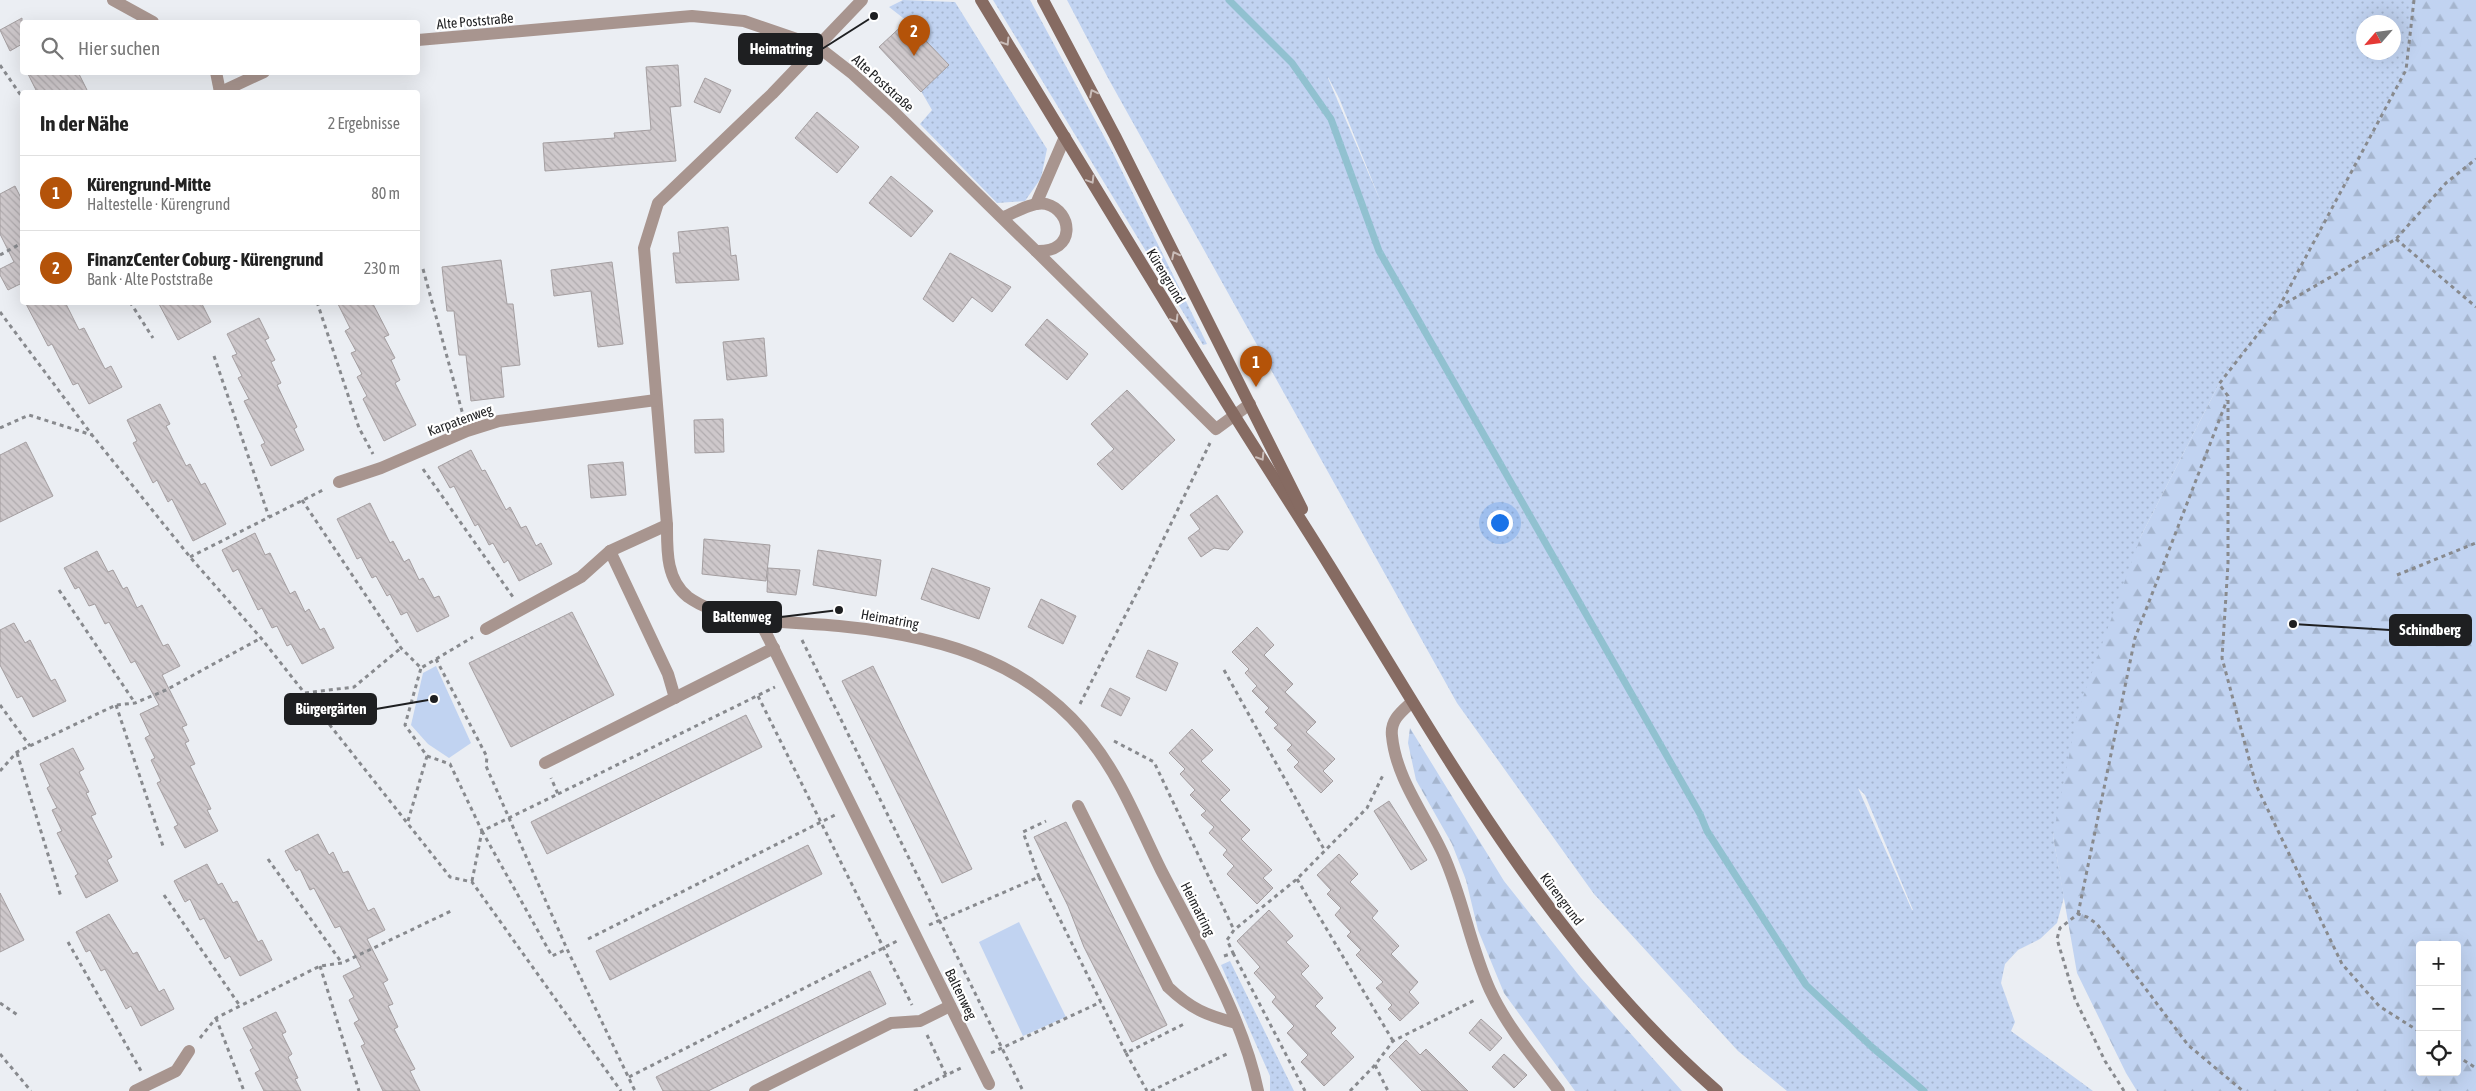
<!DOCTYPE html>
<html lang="de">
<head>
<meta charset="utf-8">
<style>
	:root { --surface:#fff; --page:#f2f2f2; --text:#222; --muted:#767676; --line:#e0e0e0; --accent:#b45309 }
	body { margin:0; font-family:"Asap Condensed",sans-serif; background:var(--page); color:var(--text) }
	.controls { position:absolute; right:15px; bottom:15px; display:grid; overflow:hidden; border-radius:5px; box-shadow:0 5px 20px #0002 }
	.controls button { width:45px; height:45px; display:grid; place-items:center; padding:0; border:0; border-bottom:1px solid var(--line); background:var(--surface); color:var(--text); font:25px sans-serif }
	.compass { position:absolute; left:2356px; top:15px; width:45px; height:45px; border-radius:50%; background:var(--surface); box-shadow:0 5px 20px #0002; rotate:242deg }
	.you { position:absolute; left:1499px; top:522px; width:18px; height:18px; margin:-12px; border:4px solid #fff; border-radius:50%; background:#1a73e8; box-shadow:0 0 0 8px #1a73e833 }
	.badge { display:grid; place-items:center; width:32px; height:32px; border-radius:50%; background:var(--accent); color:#fff; font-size:16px; font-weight:700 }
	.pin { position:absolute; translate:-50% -41px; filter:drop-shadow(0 1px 2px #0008) }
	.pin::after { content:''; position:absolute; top:26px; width:18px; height:15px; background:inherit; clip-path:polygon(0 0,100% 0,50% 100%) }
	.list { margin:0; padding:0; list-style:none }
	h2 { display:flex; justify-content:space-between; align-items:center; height:65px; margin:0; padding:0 20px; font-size:21px }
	h2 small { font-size:16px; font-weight:400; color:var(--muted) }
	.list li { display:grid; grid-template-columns:32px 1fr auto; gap:15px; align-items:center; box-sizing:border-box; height:75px; padding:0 20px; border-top:1px solid var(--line) }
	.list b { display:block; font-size:19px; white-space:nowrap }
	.list p { margin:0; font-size:16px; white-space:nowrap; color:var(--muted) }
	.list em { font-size:16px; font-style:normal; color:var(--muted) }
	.icon { flex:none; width:28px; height:28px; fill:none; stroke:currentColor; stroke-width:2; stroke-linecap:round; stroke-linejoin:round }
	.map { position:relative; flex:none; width:2476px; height:1091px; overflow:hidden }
	.search { position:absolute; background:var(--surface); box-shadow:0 5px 20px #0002; left:20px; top:20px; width:400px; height:55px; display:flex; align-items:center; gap:12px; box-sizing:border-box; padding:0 18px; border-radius:5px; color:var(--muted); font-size:19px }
	.panel { position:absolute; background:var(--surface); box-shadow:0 5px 20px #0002; left:20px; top:90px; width:400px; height:215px; border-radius:5px }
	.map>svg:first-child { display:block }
</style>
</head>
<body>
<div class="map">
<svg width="2476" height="1091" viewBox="0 0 2476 1091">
	<defs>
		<pattern id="grass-dots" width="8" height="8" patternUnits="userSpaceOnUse" patternTransform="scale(1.25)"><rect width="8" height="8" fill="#c1d3f1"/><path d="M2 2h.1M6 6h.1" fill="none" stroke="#a5b5ce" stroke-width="1.8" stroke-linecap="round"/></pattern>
		<pattern id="forest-firs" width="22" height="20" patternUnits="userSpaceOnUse" patternTransform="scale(1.25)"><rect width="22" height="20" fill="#c1d3f1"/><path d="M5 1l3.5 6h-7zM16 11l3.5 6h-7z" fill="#a5b5ce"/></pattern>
		<pattern id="building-back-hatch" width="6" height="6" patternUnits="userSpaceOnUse" patternTransform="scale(1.25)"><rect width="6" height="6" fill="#cec8cb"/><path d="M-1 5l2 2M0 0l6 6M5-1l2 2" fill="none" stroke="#b0abae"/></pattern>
	</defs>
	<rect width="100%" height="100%" fill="#ebeef3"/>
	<!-- grass -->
	<g fill="url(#grass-dots)" fill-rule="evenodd">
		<polygon points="903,0 955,2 1047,149 1041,178 1025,201 997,203 920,124 932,110 921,91 949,65 907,21 889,7"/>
		<polygon points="993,0 1030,0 1113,153 1207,344 1203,345"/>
		<path d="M1067 0H2414L2406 70 2279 307 2219 384 2141 536 2053 836 2064 897 2057 923 2040 939 2018 950 2005 964 2001 983 2015 1022 2011 1031 2093 1091H1787L1738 1051 1594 894 1457 703 1108 78ZM2364 22H2394V52H2364ZM1328 77 1339 98 1382 205 1328 78ZM1858 788 1865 795 1913 910H1912Z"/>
		<polygon points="1230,961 1294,1091 1270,1091 1270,1076 1221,965"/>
	</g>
	<!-- forest -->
	<g fill="url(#forest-firs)" fill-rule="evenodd">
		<path d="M2414 0H2476V1091H2137L2126 1073 2077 973 2053 836 2078 711 2141 536 2219 384 2279 307 2406 70ZM2420 945H2457V1072H2420Z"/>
		<polygon points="1410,728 1504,881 1581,978 1682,1091 1575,1091 1504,993 1478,930 1466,880 1452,844 1416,780 1408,743"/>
	</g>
	<!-- green -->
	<g fill="#c1d3f1">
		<polygon points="436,666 471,743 449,758 428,744 411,725 423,673"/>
		<polygon points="1019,922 1066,1017 1023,1036 979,942"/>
	</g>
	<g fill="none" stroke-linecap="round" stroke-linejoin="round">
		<!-- stream -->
		<polyline stroke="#91c1d0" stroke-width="7" points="1229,0 1292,63 1331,119 1379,251 1700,814 1707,831 1806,985 1873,1048 1924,1091"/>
	</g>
	<!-- building -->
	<g fill="url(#building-back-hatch)" stroke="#a49ea0">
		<polygon points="22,18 22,44 10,51 0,30"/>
		<polygon points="907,21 949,65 921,92 879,47"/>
		<polygon points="678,65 681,106 670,107 676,161 545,171 543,143 615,138 614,133 651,130 646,67"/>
		<polygon points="27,72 78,72 88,92 37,92"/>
		<polygon points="705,78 731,90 720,113 694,102"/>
		<polygon points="817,112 859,147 837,173 795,138"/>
		<polygon points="891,176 933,211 911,237 869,203"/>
		<polygon points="15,186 22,200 22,283 8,290 0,275 0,269 14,262 0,234 0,194"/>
		<polygon points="728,227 731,256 736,255 739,280 676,283 673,253 680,253 678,232"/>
		<polygon points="950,253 1011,287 992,312 972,297 953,322 923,299"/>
		<polygon points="501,260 507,304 513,304 520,365 501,367 504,397 471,401 466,355 459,355 454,311 447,311 442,267"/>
		<polygon points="612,262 623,344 598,347 591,291 554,296 551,270"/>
		<polygon points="25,302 65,302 79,330 84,328 105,369 111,366 122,387 89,404 78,383 73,385 52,344 48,346"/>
		<polygon points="158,302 201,302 211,322 178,340"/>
		<polygon points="337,302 372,302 389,335 384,337 395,358 391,360 400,380 395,383 416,425 384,441 363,399 367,396 357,377 362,374 351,353 356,351 345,331 350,328"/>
		<polygon points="259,318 269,338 265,340 275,360 271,362 281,383 277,385 297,427 294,429 304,450 271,466 261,445 265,443 244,401 249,399 238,378 242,376 232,356 237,354 227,334"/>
		<polygon points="1047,319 1088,354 1067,380 1025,345"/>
		<polygon points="764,338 767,376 727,380 723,342"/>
		<polygon points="1127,390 1175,440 1122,490 1097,464 1114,449 1091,424"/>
		<polygon points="160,404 170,424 166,426 186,466 190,464 201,485 205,483 226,524 193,541 172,499 168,502 157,480 153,483 133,443 137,441 127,420"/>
		<polygon points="723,419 724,452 695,453 694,420"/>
		<polygon points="26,442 53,496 0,522 0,455"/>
		<polygon points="471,450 482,471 485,470 506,510 510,507 521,528 526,526 536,546 541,543 552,564 519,581 508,560 504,563 493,543 489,545 478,524 475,526 454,486 450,488 438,467"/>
		<polygon points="623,462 626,495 591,498 588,465"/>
		<polygon points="1217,495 1243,532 1228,550 1214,548 1201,557 1188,538 1200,529 1190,515"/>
		<polygon points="370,503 390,543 393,541 404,562 409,559 419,580 423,578 434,598 439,596 449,616 417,632 407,612 401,615 390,594 387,596 376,576 372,578 361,557 357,559 337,519"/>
		<polygon points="255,533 265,555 270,553 290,594 295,591 305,612 309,609 320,630 324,628 334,648 302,664 291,644 287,646 277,626 272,628 262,608 258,610 238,569 233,572 222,550"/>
		<polygon points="704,539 770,545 766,581 702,574"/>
		<polygon points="818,550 881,560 876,596 813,585"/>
		<polygon points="97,551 108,572 113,570 123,589 127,587 137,608 142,605 163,646 168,644 180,666 162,675 187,725 182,727 189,741 185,743 195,764 190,766 211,809 207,810 218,831 185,848 174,827 178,825 157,783 161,781 151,760 155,758 145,738 150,735 140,714 159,705 135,661 131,663 109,622 105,624 95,604 89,606 79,587 75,589 64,568"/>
		<polygon points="768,568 800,570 796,595 767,592"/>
		<polygon points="932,568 990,588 979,619 921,599"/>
		<polygon points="1041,599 1076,616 1063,644 1028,627"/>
		<polygon points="572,612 614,695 511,747 469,663"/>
		<polygon points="14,623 25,643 30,640 51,681 55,679 66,701 33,717 22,696 17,698 0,665 0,630"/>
		<polygon points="1257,627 1274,645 1264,655 1293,684 1285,692 1316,722 1306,732 1335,759 1323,771 1333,781 1321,793 1294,767 1299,762 1287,750 1292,745 1274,728 1278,725 1265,712 1269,708 1252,691 1257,686 1245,673 1249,669 1232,652"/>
		<polygon points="1148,650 1178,663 1166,691 1136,677"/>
		<polygon points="873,666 972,869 942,883 842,681"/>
		<polygon points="1110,688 1130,698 1121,716 1101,706"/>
		<polygon points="746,715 762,747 547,854 531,822"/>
		<polygon points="1192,729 1213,750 1201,761 1230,790 1220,800 1250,830 1241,839 1272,870 1263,878 1273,888 1257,904 1227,874 1234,866 1223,855 1227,850 1209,833 1214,827 1201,815 1206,811 1190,795 1195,790 1180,774 1185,769 1169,753"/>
		<polygon points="73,748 84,769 79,772 89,792 86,793 96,814 91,816 112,857 107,860 118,881 86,898 75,876 78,874 57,833 62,831 52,810 57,808 47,788 50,786 40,764"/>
		<polygon points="1389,801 1427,860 1411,870 1374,811"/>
		<polygon points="1066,822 1167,1025 1132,1042 1084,947 1068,906 1034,837"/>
		<polygon points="318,834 329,855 333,852 343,873 348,871 368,911 374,908 385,930 367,939 388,980 383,983 393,1004 388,1006 398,1027 394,1029 415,1069 410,1071 420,1091 383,1091 361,1046 365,1044 354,1023 359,1020 349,1000 354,997 343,976 361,967 340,926 335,928 314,888 310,890 300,869 296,871 285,851"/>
		<polygon points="808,845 822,874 610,980 596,951"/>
		<polygon points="1339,854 1358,874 1350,882 1378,911 1372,918 1399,946 1391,954 1418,982 1409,992 1419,1003 1400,1021 1388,1009 1392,1005 1376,988 1383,982 1356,955 1361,950 1347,936 1351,932 1335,915 1341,908 1327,894 1331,890 1317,875"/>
		<polygon points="207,864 218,885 222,883 233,903 237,901 258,942 262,940 272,960 240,976 230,956 225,959 204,918 200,920 190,899 185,902 174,881"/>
		<polygon points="0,893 24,940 0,952"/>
		<polygon points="1269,910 1293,936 1286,942 1309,966 1301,974 1323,998 1315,1006 1336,1028 1331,1033 1354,1057 1324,1086 1301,1062 1308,1055 1287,1033 1294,1026 1272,1002 1276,997 1254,973 1260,967 1237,941"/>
		<polygon points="109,914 133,954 137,952 159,992 164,989 174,1009 141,1026 131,1006 126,1009 105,969 101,971 90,950 86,952 76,932"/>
		<polygon points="870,971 886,1004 708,1091 663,1091 656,1077"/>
		<polygon points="276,1012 286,1032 282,1034 292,1054 288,1057 298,1078 295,1079 301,1091 264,1091 255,1073 260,1070 250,1050 253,1048 243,1028"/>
		<polygon points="1481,1019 1502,1038 1490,1051 1469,1033"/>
		<polygon points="1406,1040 1420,1055 1426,1049 1468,1091 1422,1091 1389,1057"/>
		<polygon points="1504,1054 1527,1075 1514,1088 1492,1067"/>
	</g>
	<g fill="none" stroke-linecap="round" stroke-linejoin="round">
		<!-- path -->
		<g stroke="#888a8e" stroke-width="3" stroke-dasharray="4 4" stroke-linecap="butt">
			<polyline points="2414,0 2406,70 2279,307 2219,384 2228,396 2228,564 2222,658 2256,785 2342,964 2379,1006 2420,1032"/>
			<polyline points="0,65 22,97"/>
			<polyline points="2396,239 2476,307"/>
			<polyline points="0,255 22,243"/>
			<polyline points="423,269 463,415"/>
			<polyline points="130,302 153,338"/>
			<polyline points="317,302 359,428 373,454"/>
			<polyline points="2279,307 2396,239 2446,183 2476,159"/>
			<polyline points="0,312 92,435 190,557 261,638 450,877 472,882 621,1091"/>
			<polyline points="214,356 269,517"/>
			<polyline points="0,428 29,415 92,435"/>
			<polyline points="423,469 513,597"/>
			<polyline points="302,500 401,648 421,668 473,637"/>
			<polyline points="190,557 325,489"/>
			<polyline points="2397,575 2476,543"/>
			<polyline points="59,590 135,703"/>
			<polyline points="802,640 1023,1091"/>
			<polyline points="436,659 487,757 486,766 567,949 635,1091"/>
			<polyline points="1224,670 1325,851"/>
			<polyline points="305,693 354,687 401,648"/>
			<polyline points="758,696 912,1005"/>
			<polyline points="1080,704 1149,569 1210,443"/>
			<polyline points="0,705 30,746"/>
			<polyline points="116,705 163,846"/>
			<polyline points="1114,741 1154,762 1234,930"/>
			<polyline points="17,753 61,897"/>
			<polyline points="427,756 450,764 482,831 558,794 551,778"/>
			<polyline points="0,771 17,752 116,705 135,703 166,690 261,638"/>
			<polyline points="558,794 775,687"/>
			<polyline points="408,821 427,756 405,725 421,668"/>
			<polyline points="482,831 552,956 567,949"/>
			<polyline points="268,859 342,963"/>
			<polyline points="1039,877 1023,832 1046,821"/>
			<polyline points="1297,879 1393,1041"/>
			<polyline points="472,881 482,831"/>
			<polyline points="164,895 240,1006"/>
			<polyline points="2078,914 2135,638 2227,400"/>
			<polyline points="929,925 1039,877 1126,1053 1186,1023"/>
			<polyline points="588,939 837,814"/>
			<polyline points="68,942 141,1071"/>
			<polyline points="1233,953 1305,1091"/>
			<polyline points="1224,956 1233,953 1227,940 1234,930 1297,879 1367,808 1383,775"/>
			<polyline points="320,966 359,1091"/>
			<polyline points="0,1003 19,1016"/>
			<polyline points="216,1018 244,1091"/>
			<polyline points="927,1035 946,1075"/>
			<polyline points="200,1038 216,1018 320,966 342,963 451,911"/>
			<polyline points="991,1053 1101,1002"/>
			<polyline points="1126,1053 1147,1091"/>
			<polyline points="0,1054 31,1091"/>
			<polyline points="2457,1056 2476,1068"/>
			<polyline points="1375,1065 1388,1091"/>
			<polyline points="629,1077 899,940"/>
			<polyline points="914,1091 963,1067"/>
			<polyline points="1151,1091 1229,1053"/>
			<polyline points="1350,1091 1375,1065 1393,1041 1477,999"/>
			<polyline points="2124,1091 2105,1061 2075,999 2057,939 2060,928 2078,914 2087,917 2097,924 2188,1045 2243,1091"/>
		</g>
		<!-- service -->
		<g stroke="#a8958f" stroke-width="12">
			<polyline points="216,72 220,92"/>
			<polyline points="221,92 264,72"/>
			<path d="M1078 806 1168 987C1191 1009 1206 1015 1236 1023"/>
			<polyline points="135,1091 176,1071 189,1051"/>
			<polyline points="755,1091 891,1023 920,1021 950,1006"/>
		</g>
		<!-- minor -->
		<g stroke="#a8958f" stroke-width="12">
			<polyline points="113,0 153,22"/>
			<path d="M862 0 772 94 658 203 644 248 667 525C667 550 666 580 688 597 727 625 793 621 839 626 890 631 943 640 989 661 1028 678 1067 708 1092 742 1122 780 1140 828 1161 870 1196 938 1243 1017 1258 1091"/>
			<path d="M418 40 692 16 744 21 817 46 853 74 893 111 1002 218C1014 213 1033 201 1046 204 1073 211 1077 253 1036 251L1002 218"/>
			<polyline points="1036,204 1065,137"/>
			<polyline points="1036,251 1216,429 1250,404"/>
			<polyline points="339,482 381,468 467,431 499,421 656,400"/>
			<polyline points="610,551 668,674 675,698"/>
			<polyline points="759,619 989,1084"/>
			<polyline points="486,629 581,577 610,551 667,525"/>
			<path d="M1412 702C1401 712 1390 720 1392 736 1396 779 1426 816 1443 854 1463 898 1470 946 1490 990 1507 1027 1535 1059 1559 1091"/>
			<polyline points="545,763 774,648"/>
		</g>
		<!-- secondary -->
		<g stroke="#866b62" stroke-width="12">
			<path d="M981 0C1063 134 1144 269 1226 402 1260 457 1295 510 1329 565 1444 751 1550 946 1717 1091"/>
			<polyline points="1043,0 1115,136 1302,509"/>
		</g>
	</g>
	<!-- one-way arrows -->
	<defs><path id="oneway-chevron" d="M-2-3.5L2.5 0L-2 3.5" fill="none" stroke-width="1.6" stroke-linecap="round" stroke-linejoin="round" transform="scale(1.25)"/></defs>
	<g stroke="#c9bcb8">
		<use href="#oneway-chevron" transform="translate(1006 42) rotate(58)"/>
		<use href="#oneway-chevron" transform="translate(1093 93) rotate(-117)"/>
		<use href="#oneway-chevron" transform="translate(1091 180) rotate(59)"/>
		<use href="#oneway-chevron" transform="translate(1175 255) rotate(-117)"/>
		<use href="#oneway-chevron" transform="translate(1175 319) rotate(59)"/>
		<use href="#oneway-chevron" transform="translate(1261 457) rotate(58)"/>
	</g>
	<g text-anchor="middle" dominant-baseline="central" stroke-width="4.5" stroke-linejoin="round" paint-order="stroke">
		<!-- street labels -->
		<g font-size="14" fill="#1e1f21" stroke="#fff">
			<text transform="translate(475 21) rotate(-5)">Alte Poststraße</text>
			<text transform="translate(883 83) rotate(42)">Alte Poststraße</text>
			<text transform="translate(1166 276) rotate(59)">Kürengrund</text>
			<text transform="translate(460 420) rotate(-20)">Karpatenweg</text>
			<text transform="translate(890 619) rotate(10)">Heimatring</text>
			<text transform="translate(1562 899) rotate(53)">Kürengrund</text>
			<text transform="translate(1198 909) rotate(63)">Heimatring</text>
			<text transform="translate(961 994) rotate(64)">Baltenweg</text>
		</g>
	</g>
	<!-- callouts -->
	<path fill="none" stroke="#1e1f21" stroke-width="2" d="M874 16L822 49M839 610L781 617M2293 624L2390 630M434 699L376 709"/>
	<g fill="#1e1f21" stroke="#fff" stroke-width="2">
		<circle cx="874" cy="16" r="5"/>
		<circle cx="839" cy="610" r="5"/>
		<circle cx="2293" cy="624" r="5"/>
		<circle cx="434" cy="699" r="5"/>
	</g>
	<g fill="#1e1f21" stroke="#1e1f21" stroke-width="2">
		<rect x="739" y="34" width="83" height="30" rx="5"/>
		<rect x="703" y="602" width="78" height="30" rx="5"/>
		<rect x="2390" y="615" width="81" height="30" rx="5"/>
		<rect x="285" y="694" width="91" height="30" rx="5"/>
	</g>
	<g font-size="15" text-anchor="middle" font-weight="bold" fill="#fff">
		<text x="781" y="54">Heimatring</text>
		<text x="742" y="622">Baltenweg</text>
		<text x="2430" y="635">Schindberg</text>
		<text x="331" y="714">Bürgergärten</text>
	</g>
</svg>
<div class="controls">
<button>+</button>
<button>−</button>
<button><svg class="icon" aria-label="locate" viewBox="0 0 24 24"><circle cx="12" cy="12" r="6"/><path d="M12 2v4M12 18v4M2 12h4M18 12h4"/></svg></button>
</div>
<svg class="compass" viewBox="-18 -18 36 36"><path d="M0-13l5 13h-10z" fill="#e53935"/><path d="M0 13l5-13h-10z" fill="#767676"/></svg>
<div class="you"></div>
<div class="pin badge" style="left:1256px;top:387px">1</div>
<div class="pin badge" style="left:914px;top:56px">2</div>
<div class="search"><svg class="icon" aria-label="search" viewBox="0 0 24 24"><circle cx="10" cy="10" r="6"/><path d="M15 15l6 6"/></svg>Hier suchen</div>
<section class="panel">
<h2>In der Nähe<small>2 Ergebnisse</small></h2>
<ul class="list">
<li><span class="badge">1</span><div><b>Kürengrund-Mitte</b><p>Haltestelle · Kürengrund</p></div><em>80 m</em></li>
<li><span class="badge">2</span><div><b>FinanzCenter Coburg - Kürengrund</b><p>Bank · Alte Poststraße</p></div><em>230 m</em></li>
</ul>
</section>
</div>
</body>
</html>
